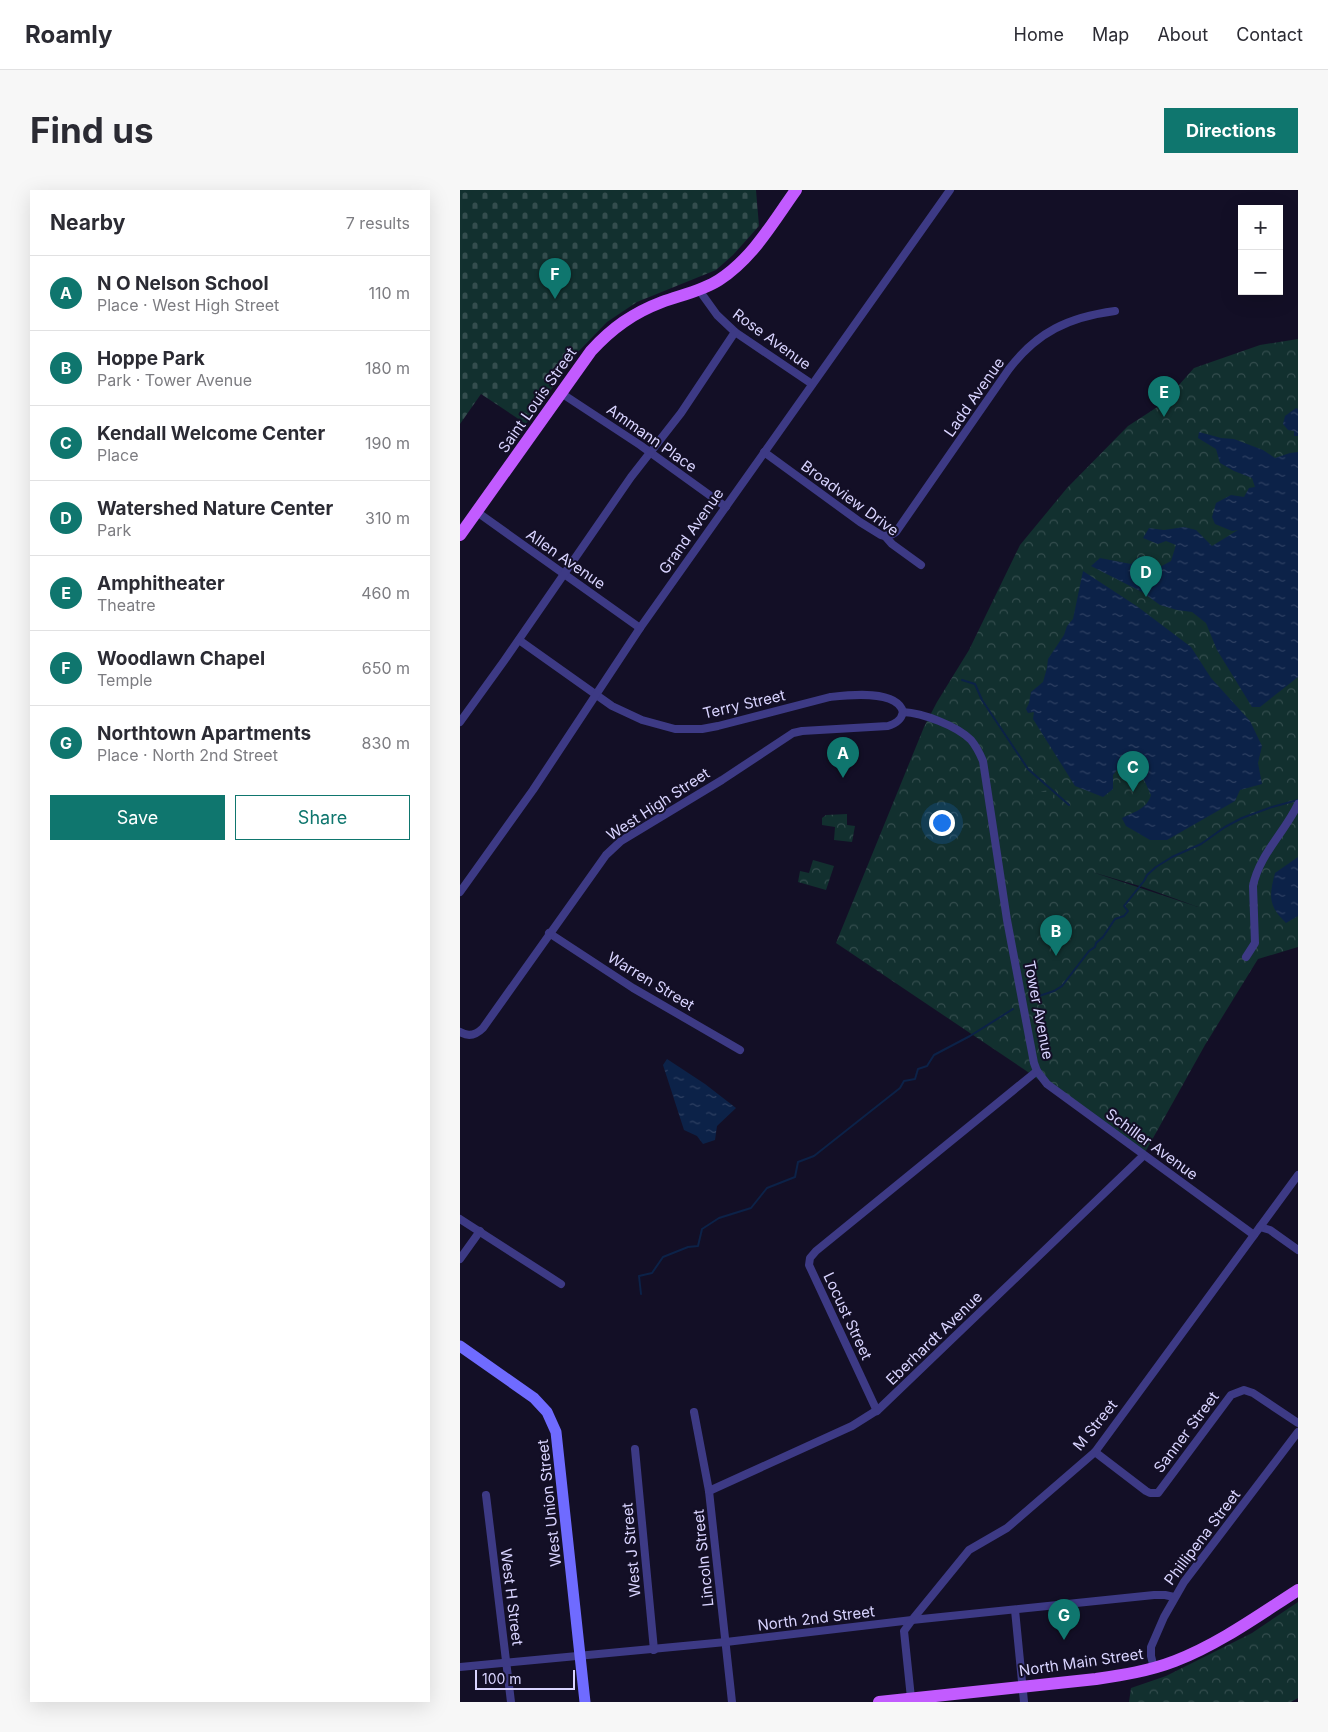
<!DOCTYPE html>
<html lang="en">
<head>
<meta charset="utf-8">
<style>
	:root { --surface:#fff; --page:#f7f7f7; --text:#2b2b33; --muted:#7c7c81; --line:#e1e1e2; --accent:#0f766e }
	body { margin:0; font-family:Inter,sans-serif; background:var(--page); color:var(--text) }
	.controls { position:absolute; right:15px; top:15px; display:grid; overflow:hidden; border-radius:0px; box-shadow:0 5px 20px #0002 }
	.controls button { width:45px; height:45px; display:grid; place-items:center; padding:0; border:0; border-bottom:1px solid var(--line); background:var(--surface); color:var(--text); font:25px sans-serif }
	.scale { position:absolute; left:15px; bottom:12px; width:100px; box-sizing:border-box; padding-left:5px; border:2px solid #d9d4ff; border-top:0; font-size:14px; line-height:18px; white-space:nowrap; color:#d9d4ff; -webkit-text-stroke:4px #130f26; paint-order:stroke }
	.you { position:absolute; left:481px; top:632px; width:18px; height:18px; margin:-12px; border:4px solid #fff; border-radius:50%; background:#1a73e8; box-shadow:0 0 0 8px #1a73e833 }
	.badge { display:grid; place-items:center; width:32px; height:32px; border-radius:50%; background:var(--accent); color:#fff; font-size:16px; font-weight:700 }
	.pin { position:absolute; translate:-50% -41px; filter:drop-shadow(0 1px 2px #0008) }
	.pin::after { content:''; position:absolute; top:26px; width:18px; height:15px; background:inherit; clip-path:polygon(0 0,100% 0,50% 100%) }
	.list { margin:0; padding:0; list-style:none }
	h2 { display:flex; justify-content:space-between; align-items:center; height:65px; margin:0; padding:0 20px; font-size:21px }
	h2 small { font-size:16px; font-weight:400; color:var(--muted) }
	.list li { display:grid; grid-template-columns:32px 1fr auto; gap:15px; align-items:center; box-sizing:border-box; height:75px; padding:0 20px; border-top:1px solid var(--line) }
	.list b { display:block; font-size:19px; white-space:nowrap }
	.list p { margin:0; font-size:16px; white-space:nowrap; color:var(--muted) }
	.list em { font-size:16px; font-style:normal; color:var(--muted) }
	.actions { display:flex; gap:10px; padding:15px 20px }
	.actions a { flex:1; padding:11px 0; border:1px solid var(--accent); border-radius:0px; text-align:center; font-size:18px; color:var(--accent) }
	.actions .main { background:var(--accent); color:#fff }
	.map { position:relative; flex:none; width:838px; height:1512px; overflow:hidden; border-radius:0px }
	header { display:flex; align-items:center; gap:30px; box-sizing:border-box; height:70px; padding:0 25px; background:var(--surface); border-bottom:1px solid var(--line) }
	header strong { font-size:24px }
	nav { display:flex; gap:28px; margin-inline-start:auto; font-size:18px }
	.intro { display:flex; align-items:center; justify-content:space-between; box-sizing:border-box; height:120px; padding:0 30px }
	h1 { margin:0; font-size:35px }
	.button { padding:12px 22px; border-radius:0px; background:var(--accent); color:#fff; font-size:18px; font-weight:700 }
	main { display:flex; gap:30px; padding:0 30px }
	aside { flex:1; background:var(--surface); border-radius:0px; box-shadow:0 5px 20px #0002 }
	.map>svg:first-child { display:block }
</style>
</head>
<body>
<header>
<strong>Roamly</strong>
<nav><a>Home</a><a>Map</a><a>About</a><a>Contact</a></nav>
</header>
<div class="intro"><h1>Find us</h1><a class="button">Directions</a></div>
<main>
<aside>
<h2>Nearby<small>7 results</small></h2>
<ul class="list">
<li><span class="badge">A</span><div><b>N O Nelson School</b><p>Place · West High Street</p></div><em>110 m</em></li>
<li><span class="badge">B</span><div><b>Hoppe Park</b><p>Park · Tower Avenue</p></div><em>180 m</em></li>
<li><span class="badge">C</span><div><b>Kendall Welcome Center</b><p>Place</p></div><em>190 m</em></li>
<li><span class="badge">D</span><div><b>Watershed Nature Center</b><p>Park</p></div><em>310 m</em></li>
<li><span class="badge">E</span><div><b>Amphitheater</b><p>Theatre</p></div><em>460 m</em></li>
<li><span class="badge">F</span><div><b>Woodlawn Chapel</b><p>Temple</p></div><em>650 m</em></li>
<li><span class="badge">G</span><div><b>Northtown Apartments</b><p>Place · North 2nd Street</p></div><em>830 m</em></li>
</ul>
<div class="actions"><a class="main">Save</a><a>Share</a></div>
</aside>
<div class="map">
<svg width="838" height="1512" viewBox="0 0 838 1512">
	<defs>
		<pattern id="forest-crowns" width="20" height="18" patternUnits="userSpaceOnUse" patternTransform="scale(1.25)"><rect width="20" height="18" fill="#12302f"/><path d="M2 6a3 3 0 1 1 6 0M12 15a3 3 0 1 1 6 0" fill="none" stroke="#344d4e"/></pattern>
		<pattern id="wetland-marsh" width="20" height="14" patternUnits="userSpaceOnUse" patternTransform="scale(1.25)"><rect width="20" height="14" fill="#12302f"/><path d="M1 5h8M5 5V1M11 12h8M15 12V8" fill="none" stroke="#344d4e"/></pattern>
		<pattern id="cemetery-stones" width="16" height="16" patternUnits="userSpaceOnUse" patternTransform="scale(1.25)"><rect width="16" height="16" fill="#12302f"/><path d="M2 7V4a2 2 0 0 1 4 0v3zM10 15v-3a2 2 0 0 1 4 0v3z" fill="#344d4e"/></pattern>
		<pattern id="water-ripples" width="26" height="14" patternUnits="userSpaceOnUse" patternTransform="scale(1.25)"><rect width="26" height="14" fill="#0c2248"/><path d="M2 4q2-2 4 0t4 0M15 11q2-2 4 0t4 0" fill="none" stroke="#2f4163"/></pattern>
	</defs>
	<rect width="100%" height="100%" fill="#130f26"/>
	<!-- forest -->
	<g fill="url(#forest-crowns)" fill-rule="evenodd">
		<path d="M838 149V757L798 769 745 855 683 966 565 880 376 753 464 537 477 512 509 460 560 355 607 298 668 236 702 214 734 178 800 155ZM632 682 683 697 738 717Z"/>
		<polygon points="387,624 387,635 395,636 392,652 374,650 375,637 362,635 362,628 366,625"/>
		<polygon points="353,670 374,676 366,700 338,692 340,681 349,683"/>
		<polygon points="838,1412 838,1508 831,1512 669,1512 671,1498 706,1486 792,1443"/>
	</g>
	<!-- wetland -->
	<polygon fill="url(#wetland-marsh)" points="594,597 599,608 574,609 570,606"/>
	<!-- cemetery -->
	<polygon fill="url(#cemetery-stones)" points="0,0 296,0 299,36 273,65 256,80 177,112 147,132 119,161 66,234 21,204 0,234"/>
	<!-- water -->
	<g fill="url(#water-ripples)">
		<polygon points="836,218 838,219 838,246 834,246 834,241 828,240 823,234 825,226"/>
		<polygon points="739,242 761,248 774,249 803,260 815,268 830,263 838,262 838,487 800,517 792,517 757,460 746,433 732,422 717,420 700,415 682,402 631,376 640,368 671,374 680,366 698,378 711,371 716,355 706,351 698,354 683,348 689,338 704,340 724,337 736,340 752,356 778,340 772,341 755,334 752,327 756,313 771,305 784,307 789,298 795,297 792,288 774,281 760,273 756,259 738,248"/>
		<path d="M623 381 678 417 731 457 751 488 790 531 802 556 798 573 802 594 780 600 775 611 707 650H690L666 636 662 628C674 622 687 619 691 605 683 587 681 579 660 576L653 585V599L643 607 615 596 573 529 574 522 568 523 566 519 569 513 571 502 583 492 587 478 588 469 604 445 607 436 613 429Z"/>
		<path d="M838 667V726L826 733C808 716 809 706 815 683Z"/>
		<polygon points="207,869 245,894 276,918 257,936 255,950 243,954 237,946 224,940 203,875"/>
	</g>
	<g fill="none" stroke-linecap="round" stroke-linejoin="round">
		<!-- stream -->
		<g stroke="#0c2248" stroke-width="2">
			<polyline points="502,490 515,494 522,510 568,579 609,615"/>
			<polyline points="576,807 594,801 602,796 629,761 635,757 636,753 643,747 655,729 664,726 668,721 664,716 684,691 687,685 696,677 712,667 741,654 765,637 782,628 812,617 838,610"/>
			<polyline points="181,1104 179,1086 192,1083 203,1067 228,1057 238,1056 242,1039 259,1028 291,1018 307,998 335,987 338,972 354,966 440,898 444,891 455,889 458,879 467,876 474,865 510,846 553,819"/>
		</g>
		<!-- street -->
		<g stroke="#3d3a85" stroke-width="8">
			<polyline points="239,100 257,125 275,142 352,194"/>
			<polyline points="101,203 180,255 266,317"/>
			<polyline points="304,262 400,332 421,345 425,346 432,354 461,375"/>
			<polyline points="17,322 180,438"/>
			<path d="M425 346 433 344 436 342 549 179C577 142 609 127 655 121"/>
			<path d="M59 450 152 516 182 530 215 539H242L258 536 370 507C388 505 437 499 443 522"/>
			<path d="M443 522C463 523 497 536 511 550 516 556 520 564 523 571L547 730 574 873 577 881 587 894 794 1045"/>
			<polyline points="0,532 44,471 171,287 221,223 275,142"/>
			<polyline points="0,702 73,600 180,438 490,0"/>
			<polyline points="89,743 173,798 280,860"/>
			<path d="M786 767 795 753 793 696C799 665 825 642 838 614"/>
			<path d="M0 842C8 847 16 845 23 838L146 665 161 651 262 590 333 543 342 541 428 536C435 534 441 531 443 522"/>
			<polyline points="0,1029 101,1094"/>
			<polyline points="800,1037 810,1040 838,1060"/>
			<polyline points="0,1069 20,1041"/>
			<polyline points="417,1221 349,1075 350,1068 356,1061 577,881"/>
			<polyline points="234,1222 249,1301 272,1512"/>
			<polyline points="175,1259 194,1460"/>
			<polyline points="635,1262 686,1301 690,1303 698,1303 771,1205 784,1200 793,1203 838,1233"/>
			<polyline points="249,1301 392,1236 419,1219 683,966"/>
			<polyline points="26,1305 51,1512"/>
			<polyline points="555,1420 564,1512"/>
			<polyline points="0,1477 266,1452 452,1430 694,1405 705,1405 714,1407"/>
			<polyline points="694,1478 691,1466 691,1457 704,1427 724,1392 838,1242"/>
			<polyline points="451,1508 444,1441 452,1430 509,1360 547,1338 635,1262 838,985"/>
		</g>
		<!-- secondary -->
		<polyline stroke="#6f6bff" stroke-width="11" points="0,1156 74,1208 87,1222 96,1242 125,1512"/>
		<!-- primary -->
		<g stroke="#c25bff" stroke-width="12">
			<path d="M0 345 131 161C152 138 173 123 202 112 221 105 242 101 259 90 293 68 313 32 336 0"/>
			<path d="M419 1512 636 1489C663 1485 689 1481 715 1471 759 1454 799 1425 838 1400"/>
		</g>
	</g>
	<g text-anchor="middle" dominant-baseline="central" stroke-width="4" stroke-linejoin="round" paint-order="stroke">
		<!-- street labels -->
		<g font-size="15" fill="#d9d4ff" stroke="#130f26">
			<text transform="translate(312 149) rotate(36)">Rose Avenue</text>
			<text transform="translate(514 207) rotate(-55)">Ladd Avenue</text>
			<text transform="translate(77 210) rotate(-55)">Saint Louis Street</text>
			<text transform="translate(192 248) rotate(35)">Ammann Place</text>
			<text transform="translate(390 308) rotate(36)">Broadview Drive</text>
			<text transform="translate(231 341) rotate(-55)">Grand Avenue</text>
			<text transform="translate(106 369) rotate(35)">Allen Avenue</text>
			<text transform="translate(284 514) rotate(-13)">Terry Street</text>
			<text transform="translate(198 614) rotate(-33)">West High Street</text>
			<text transform="translate(191 791) rotate(31)">Warren Street</text>
			<text transform="translate(579 820) rotate(79)">Tower Avenue</text>
			<text transform="translate(692 954) rotate(36)">Schiller Avenue</text>
			<text transform="translate(388 1126) rotate(65)">Locust Street</text>
			<text transform="translate(474 1148) rotate(-44)">Eberhardt Avenue</text>
			<text transform="translate(635 1235) rotate(-51)">M Street</text>
			<text transform="translate(726 1242) rotate(-53)">Sanner Street</text>
			<text transform="translate(89 1313) rotate(-96)">West Union Street</text>
			<text transform="translate(742 1347) rotate(-53)">Phillipena Street</text>
			<text transform="translate(171 1360) rotate(-95)">West J Street</text>
			<text transform="translate(243 1368) rotate(-96)">Lincoln Street</text>
			<text transform="translate(52 1407) rotate(83)">West H Street</text>
			<text transform="translate(356 1428) rotate(-7)">North 2nd Street</text>
			<text transform="translate(621 1472) rotate(-8)">North Main Street</text>
		</g>
	</g>
</svg>
<div class="controls">
<button>+</button>
<button>−</button>
</div>
<div class="scale">100 m</div>
<div class="you"></div>
<div class="pin badge" style="left:383px;top:588px">A</div>
<div class="pin badge" style="left:596px;top:766px">B</div>
<div class="pin badge" style="left:673px;top:602px">C</div>
<div class="pin badge" style="left:686px;top:407px">D</div>
<div class="pin badge" style="left:704px;top:227px">E</div>
<div class="pin badge" style="left:95px;top:109px">F</div>
<div class="pin badge" style="left:604px;top:1450px">G</div>
</div>
</main>
</body>
</html>
